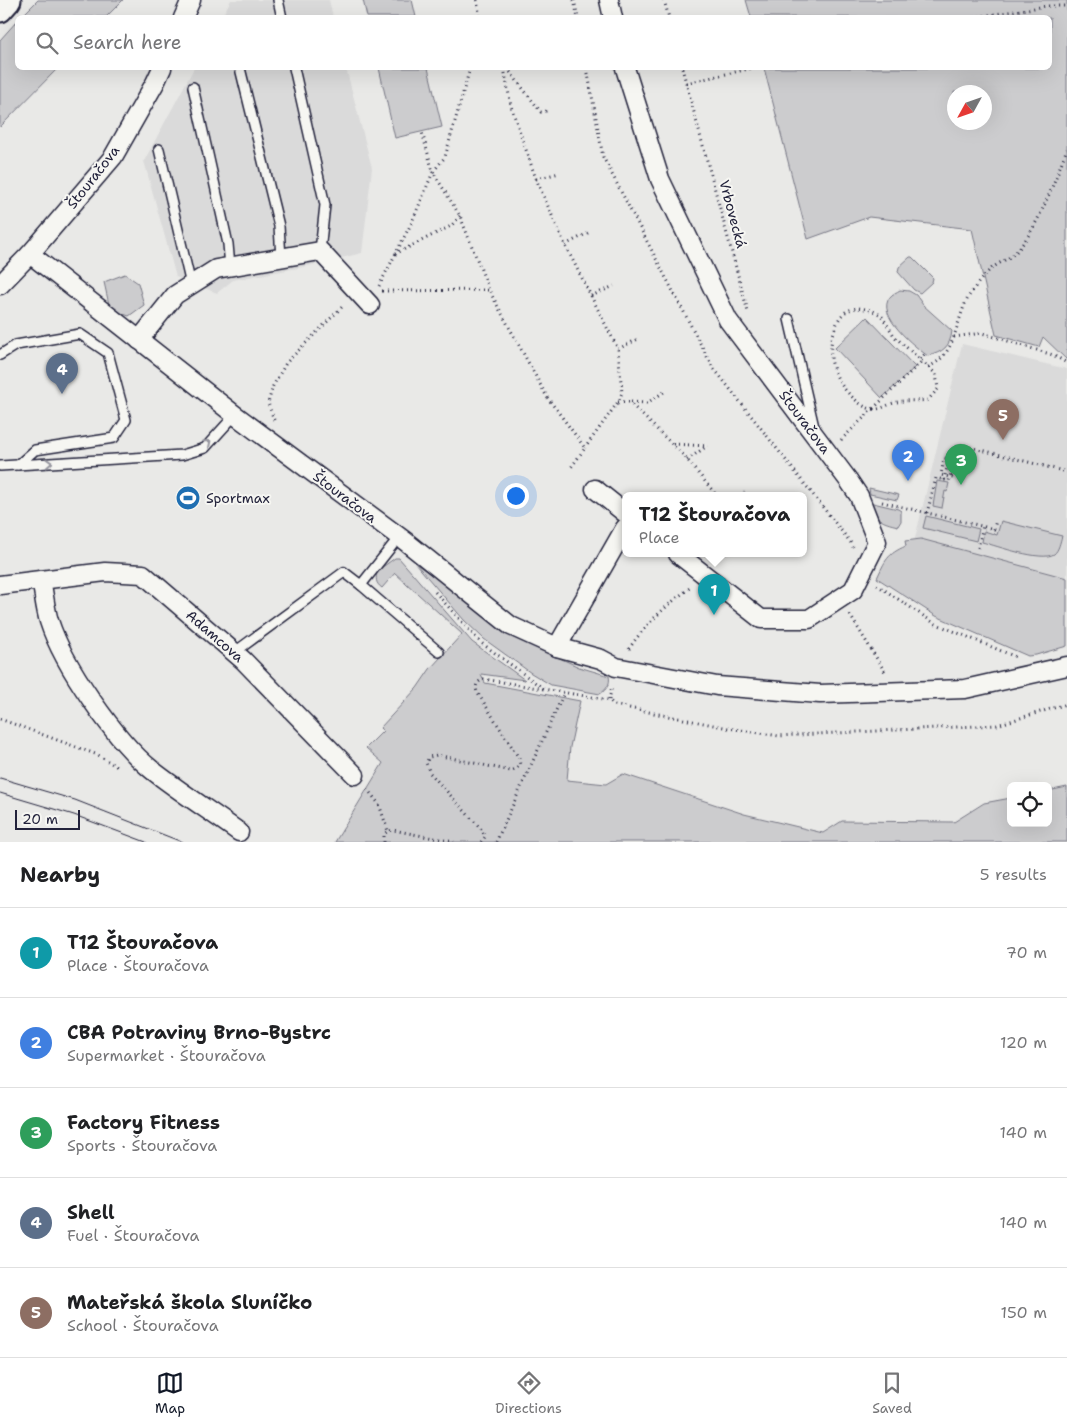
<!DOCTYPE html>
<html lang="en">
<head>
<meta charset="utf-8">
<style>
	:root { --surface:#fff; --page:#f6f6f6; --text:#202124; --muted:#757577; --line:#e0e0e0; --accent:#111827 }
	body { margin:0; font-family:"Shantell Sans",sans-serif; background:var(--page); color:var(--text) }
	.controls { position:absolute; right:15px; bottom:15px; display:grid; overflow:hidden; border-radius:8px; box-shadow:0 5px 20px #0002 }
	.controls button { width:45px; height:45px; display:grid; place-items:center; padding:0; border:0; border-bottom:1px solid var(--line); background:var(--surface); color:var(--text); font:25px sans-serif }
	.compass { position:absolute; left:947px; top:85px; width:45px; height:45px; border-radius:50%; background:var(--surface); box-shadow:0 5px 20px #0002; rotate:230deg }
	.scale { position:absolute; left:15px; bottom:12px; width:65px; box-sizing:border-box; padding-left:5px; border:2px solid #22223b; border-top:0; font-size:14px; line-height:18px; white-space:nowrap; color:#22223b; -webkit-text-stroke:4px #f6f6f2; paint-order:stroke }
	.you { position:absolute; left:515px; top:495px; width:18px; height:18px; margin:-12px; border:4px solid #fff; border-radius:50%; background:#1a73e8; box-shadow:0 0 0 8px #1a73e833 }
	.badge { display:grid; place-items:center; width:32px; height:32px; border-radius:50%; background:var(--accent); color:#fff; font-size:16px; font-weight:700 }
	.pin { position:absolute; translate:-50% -41px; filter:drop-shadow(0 1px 2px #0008) }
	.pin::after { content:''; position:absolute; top:26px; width:18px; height:15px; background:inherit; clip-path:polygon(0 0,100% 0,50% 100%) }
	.popup { position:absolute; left:622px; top:492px; width:185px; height:65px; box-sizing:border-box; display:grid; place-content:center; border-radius:8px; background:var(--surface); filter:drop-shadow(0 1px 4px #0005); font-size:16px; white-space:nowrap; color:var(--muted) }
	.popup b { font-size:19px; color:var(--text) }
	.popup::after { content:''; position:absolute; left:50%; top:100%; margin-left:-10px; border:10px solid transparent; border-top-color:var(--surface) }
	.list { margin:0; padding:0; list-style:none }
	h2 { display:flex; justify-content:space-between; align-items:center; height:65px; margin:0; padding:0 20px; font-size:21px }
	h2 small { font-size:16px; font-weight:400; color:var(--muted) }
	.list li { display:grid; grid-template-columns:32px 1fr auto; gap:15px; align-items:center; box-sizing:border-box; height:90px; padding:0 20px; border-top:1px solid var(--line) }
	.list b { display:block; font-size:19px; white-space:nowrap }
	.list p { margin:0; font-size:16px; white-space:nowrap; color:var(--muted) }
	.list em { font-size:16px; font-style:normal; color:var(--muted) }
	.icon { flex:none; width:28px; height:28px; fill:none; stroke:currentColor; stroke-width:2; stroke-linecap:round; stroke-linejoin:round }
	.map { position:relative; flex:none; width:1067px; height:842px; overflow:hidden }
	.search { position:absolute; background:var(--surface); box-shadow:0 5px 20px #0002; left:15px; right:15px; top:15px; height:55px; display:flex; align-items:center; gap:12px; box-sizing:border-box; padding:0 18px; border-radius:8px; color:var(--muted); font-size:19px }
	.sheet { height:515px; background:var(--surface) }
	nav { display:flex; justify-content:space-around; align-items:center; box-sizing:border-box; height:70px; border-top:1px solid var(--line); background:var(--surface); font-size:14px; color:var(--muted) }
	nav a { display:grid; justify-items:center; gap:2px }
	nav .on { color:var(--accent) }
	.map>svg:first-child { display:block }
</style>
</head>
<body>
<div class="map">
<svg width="1067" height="842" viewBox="0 0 1067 842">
	<rect width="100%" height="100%" fill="#e9e9e7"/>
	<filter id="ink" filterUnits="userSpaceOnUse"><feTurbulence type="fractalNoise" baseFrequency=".02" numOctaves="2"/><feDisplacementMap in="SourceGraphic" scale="10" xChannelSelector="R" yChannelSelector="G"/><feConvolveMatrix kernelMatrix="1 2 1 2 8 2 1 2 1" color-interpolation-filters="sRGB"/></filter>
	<g filter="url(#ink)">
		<!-- built -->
		<g fill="#dadada">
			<polygon points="231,0 329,0 333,17 221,18"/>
			<polygon points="194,68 346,68 372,168 362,253 308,266 233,280 217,293 176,277 144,161"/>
			<polygon points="962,344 1067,369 1067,641 902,592"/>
		</g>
		<!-- green -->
		<g fill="#ccccce" stroke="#777784" fill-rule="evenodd">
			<polygon points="38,0 123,0 106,17 21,17"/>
			<polygon points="363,0 412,0 416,17 367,17"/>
			<path d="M746 0H1067V360L1043 337 1039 347 996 335 972 229 869 217 808 239 764 68H1050V18L751 17ZM954 92H984V122H954Z"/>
			<polygon points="17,21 18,68 58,68 0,127 0,40"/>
			<polygon points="379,68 428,68 442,127 395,138"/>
			<polygon points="910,257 912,257 933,278 932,282 920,293 914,290 898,272 899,267"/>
			<polygon points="125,274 138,283 144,305 129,316 110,309 104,282"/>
			<path d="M900 290 909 291 916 295 923 305 952 331C950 347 943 352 928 356 915 347 875 315 890 297 892 294 897 292 900 290Z"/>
			<polygon points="867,317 915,367 882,398 835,348"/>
			<polygon points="937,481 949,483 947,492 945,491 942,508 933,506"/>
			<polygon points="869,488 899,495 897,500 870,494"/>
			<path d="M869 502 898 509 901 511V521L898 526C881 522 876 520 869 502Z"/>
			<polygon points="926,516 979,529 976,541 923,528"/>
			<path d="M1001 521 1062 536C1060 542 1059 550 1054 554 1042 562 997 546 982 542L984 531 997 535Z"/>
			<path d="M921 539 1067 578V646L1036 655 1028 656 936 616 877 578C885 561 887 554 906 546L905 541Z"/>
			<path d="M395 558H399L472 642 525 680 481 674 485 683 580 701 570 747 567 780 606 784 623 774 744 814 823 833 842 821 954 822 984 803 1011 798V823H1048V791L1067 787V842H335L383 763 366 748 383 731 380 728 417 688 430 669 462 634 395 573 382 588C375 583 376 579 377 571Z"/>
			<path d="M415 563 525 642 579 667 609 676C611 684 606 690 600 694L551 685 531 673 484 639 464 620Z"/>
		</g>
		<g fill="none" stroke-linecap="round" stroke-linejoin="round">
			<defs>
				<g id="service">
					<polyline points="278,0 282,18"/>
					<polyline points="240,68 279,226 281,258"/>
					<polyline points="294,68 325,205 320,251"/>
					<polyline points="193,87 228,244 230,267"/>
					<polyline points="159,149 191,285"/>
					<polyline points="789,319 814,427"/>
					<polyline points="0,355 16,345 80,334 108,353 126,420 114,438 35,450 18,465"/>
					<polyline points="0,466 182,455 205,448 235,415"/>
					<polyline points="399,537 361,585 439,652"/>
					<polyline points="235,652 344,572 361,585"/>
				</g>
				<g id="minor">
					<polyline points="609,0 613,18"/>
					<polyline points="183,18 191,0"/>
					<polyline points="625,68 660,179 728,320 849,481 859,496 877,542 853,590 809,619 761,619 678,554"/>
					<polyline points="30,254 235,415 405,541 511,626 557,647 601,659 616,667 717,686 820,694 965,689 1067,666"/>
					<polyline points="0,285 30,254 113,157 155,83 162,68"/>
					<polyline points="139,340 175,295 216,269 320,251 370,305"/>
					<polyline points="595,489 625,513"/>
					<path d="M41 580C44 593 45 608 49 621 63 665 116 741 152 770 180 792 210 811 239 832"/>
					<polyline points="0,585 105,572 143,574 243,660 355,775"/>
					<polyline points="557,647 625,528"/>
				</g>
				<polyline id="secondary" points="0,9 8,0"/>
			</defs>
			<!-- service casing -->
			<use href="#service" stroke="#22223b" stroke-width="12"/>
			<!-- minor casing -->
			<use href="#minor" stroke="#22223b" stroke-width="21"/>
			<!-- secondary casing -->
			<use href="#secondary" stroke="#22223b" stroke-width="29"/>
			<!-- path -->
			<g stroke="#22223b" stroke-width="3" stroke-dasharray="1 4" stroke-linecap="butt">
				<polyline points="477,0 480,18"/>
				<polyline points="574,0 578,18"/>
				<polyline points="664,0 669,18"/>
				<polyline points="969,18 1047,6 1067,6"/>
				<polyline points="470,68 445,157 433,172 460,216 489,290 547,397 585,448 570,469"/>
				<polyline points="504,68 511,106 536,179 565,245 618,349 622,393 618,402 585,448"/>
				<polyline points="507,68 541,112 547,111"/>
				<polyline points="587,68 603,157 712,366 851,543 853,547"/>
				<polyline points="682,68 748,312"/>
				<polyline points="686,83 753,68"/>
				<polyline points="536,179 559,173"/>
				<polyline points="565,245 588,233"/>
				<polyline points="395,254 451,226 460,216"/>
				<polyline points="379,286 412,222 433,172 422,132"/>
				<polyline points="382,291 489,290"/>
				<polyline points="591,296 614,286"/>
				<path d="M859 308 871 310 881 315 895 337 936 374 938 389 928 400C917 402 905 399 894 403 886 405 881 410 872 409 862 407 857 401 850 395 833 378 826 355 834 332 838 318 843 309 859 308Z"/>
				<polyline points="954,337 982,333 1053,355 1067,363"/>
				<polyline points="618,349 640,338"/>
				<polyline points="920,359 925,354"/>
				<path d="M928 367C957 355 955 320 969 296 974 288 983 276 991 269 998 263 1009 259 1016 252 1040 225 1053 183 1067 149"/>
				<polyline points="618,402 629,402 685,457 717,496"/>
				<polyline points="631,402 647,403 664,392"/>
				<polyline points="274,420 268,403 273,386 286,363 344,305"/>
				<polyline points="841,440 922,361"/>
				<polyline points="673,444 708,446"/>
				<polyline points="687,460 707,446"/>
				<polyline points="944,480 949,459 944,458 941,475 953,478"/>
				<polyline points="740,496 746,492"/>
				<polyline points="882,502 994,529 996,520"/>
				<polyline points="927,513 936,478 949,481 958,444 1067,472"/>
				<polyline points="978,548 983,526"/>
				<polyline points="877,585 934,623 1016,657"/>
				<polyline points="435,592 480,642 544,689"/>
				<polyline points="850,615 885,672"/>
				<path d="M629 649C645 624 667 605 691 587"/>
				<polyline points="609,700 612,686"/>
				<polyline points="0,719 98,755 119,768"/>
				<polyline points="367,789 379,804 388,831"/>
				<polyline points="384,842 384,834 388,831 393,830 454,842"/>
				<path d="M481 842 485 837 482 830 430 773 426 763 429 757 437 755 511 771 516 769 520 765 519 758 477 692C475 685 477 682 484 679L609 700 614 705 728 728 779 736 997 725 1067 704"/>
				<polyline points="496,842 564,693"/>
			</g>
			<!-- service -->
			<use href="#service" stroke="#f6f6f2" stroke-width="9"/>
			<!-- minor -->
			<use href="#minor" stroke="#f6f6f2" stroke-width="18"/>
			<!-- secondary -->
			<use href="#secondary" stroke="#f6f6f2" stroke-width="25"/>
			<!-- tram -->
			<g stroke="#22223b" stroke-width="1">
				<polyline points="0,778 75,800 182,842"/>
				<polyline points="0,793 74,815 146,842"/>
			</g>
		</g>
		<!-- one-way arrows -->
		<defs><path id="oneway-chevron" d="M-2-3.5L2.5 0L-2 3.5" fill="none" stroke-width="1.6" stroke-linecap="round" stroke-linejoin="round" transform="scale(1.25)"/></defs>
		<g stroke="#9797a0">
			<use href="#oneway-chevron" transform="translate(208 443) rotate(-40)"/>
			<use href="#oneway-chevron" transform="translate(49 463) rotate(-3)"/>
		</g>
	</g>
	<!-- icons -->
	<defs>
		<symbol id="stadium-disc" viewBox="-11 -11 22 22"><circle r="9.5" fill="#1f6fb2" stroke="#f6f6f2"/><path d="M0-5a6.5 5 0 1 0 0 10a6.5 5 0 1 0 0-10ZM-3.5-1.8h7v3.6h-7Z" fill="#fff"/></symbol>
	</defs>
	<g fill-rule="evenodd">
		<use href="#stadium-disc" x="174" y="484" width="28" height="28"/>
	</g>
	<g text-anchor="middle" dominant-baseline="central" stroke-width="4" stroke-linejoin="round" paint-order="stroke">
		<!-- street labels -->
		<g font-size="14" fill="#22223b" stroke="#f6f6f2">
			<text transform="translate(93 177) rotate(-52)">Štouračova</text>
			<text transform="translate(733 214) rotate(75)">Vrbovecká</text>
			<text transform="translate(805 422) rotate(53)">Štouračova</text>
			<text transform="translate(345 497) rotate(37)">Štouračova</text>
			<text transform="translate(215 636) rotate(41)">Adamcova</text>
		</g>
		<!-- poi labels -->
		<g font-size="14" fill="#22223b" stroke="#f6f6f2" text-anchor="start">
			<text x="206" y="498">Sportmax</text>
		</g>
	</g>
</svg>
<div class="controls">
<button><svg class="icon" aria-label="locate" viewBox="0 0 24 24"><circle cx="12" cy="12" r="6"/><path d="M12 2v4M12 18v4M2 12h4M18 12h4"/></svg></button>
</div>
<svg class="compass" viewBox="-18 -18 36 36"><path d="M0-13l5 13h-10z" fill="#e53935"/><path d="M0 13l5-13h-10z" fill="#757577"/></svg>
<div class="scale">20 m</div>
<div class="you"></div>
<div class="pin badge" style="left:714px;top:615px;background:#0f9aa8">1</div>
<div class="popup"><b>T12 Štouračova</b>Place</div>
<div class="pin badge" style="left:908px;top:481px;background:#3f7fe0">2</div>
<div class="pin badge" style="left:961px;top:485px;background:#2e9e5b">3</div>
<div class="pin badge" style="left:62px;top:394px;background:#5c6f8a">4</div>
<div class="pin badge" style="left:1003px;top:440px;background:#8d6e63">5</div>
<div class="search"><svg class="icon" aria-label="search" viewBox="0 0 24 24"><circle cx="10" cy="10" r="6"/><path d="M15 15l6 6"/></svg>Search here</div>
</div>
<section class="sheet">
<h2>Nearby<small>5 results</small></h2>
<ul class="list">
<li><span class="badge" style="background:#0f9aa8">1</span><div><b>T12 Štouračova</b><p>Place · Štouračova</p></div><em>70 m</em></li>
<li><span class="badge" style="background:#3f7fe0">2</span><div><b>CBA Potraviny Brno-Bystrc</b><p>Supermarket · Štouračova</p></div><em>120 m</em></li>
<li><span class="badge" style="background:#2e9e5b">3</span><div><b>Factory Fitness</b><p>Sports · Štouračova</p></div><em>140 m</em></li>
<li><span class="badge" style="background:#5c6f8a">4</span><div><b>Shell</b><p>Fuel · Štouračova</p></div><em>140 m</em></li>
<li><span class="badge" style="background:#8d6e63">5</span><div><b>Mateřská škola Sluníčko</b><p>School · Štouračova</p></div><em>150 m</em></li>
</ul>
</section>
<nav>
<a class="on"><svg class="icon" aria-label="map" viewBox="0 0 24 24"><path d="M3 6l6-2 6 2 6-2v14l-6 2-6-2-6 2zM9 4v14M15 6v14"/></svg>Map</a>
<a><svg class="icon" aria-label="directions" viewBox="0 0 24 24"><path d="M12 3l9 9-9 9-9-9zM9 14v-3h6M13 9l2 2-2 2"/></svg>Directions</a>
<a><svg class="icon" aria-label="saved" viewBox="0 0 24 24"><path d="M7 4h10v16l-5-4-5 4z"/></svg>Saved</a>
</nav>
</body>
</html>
